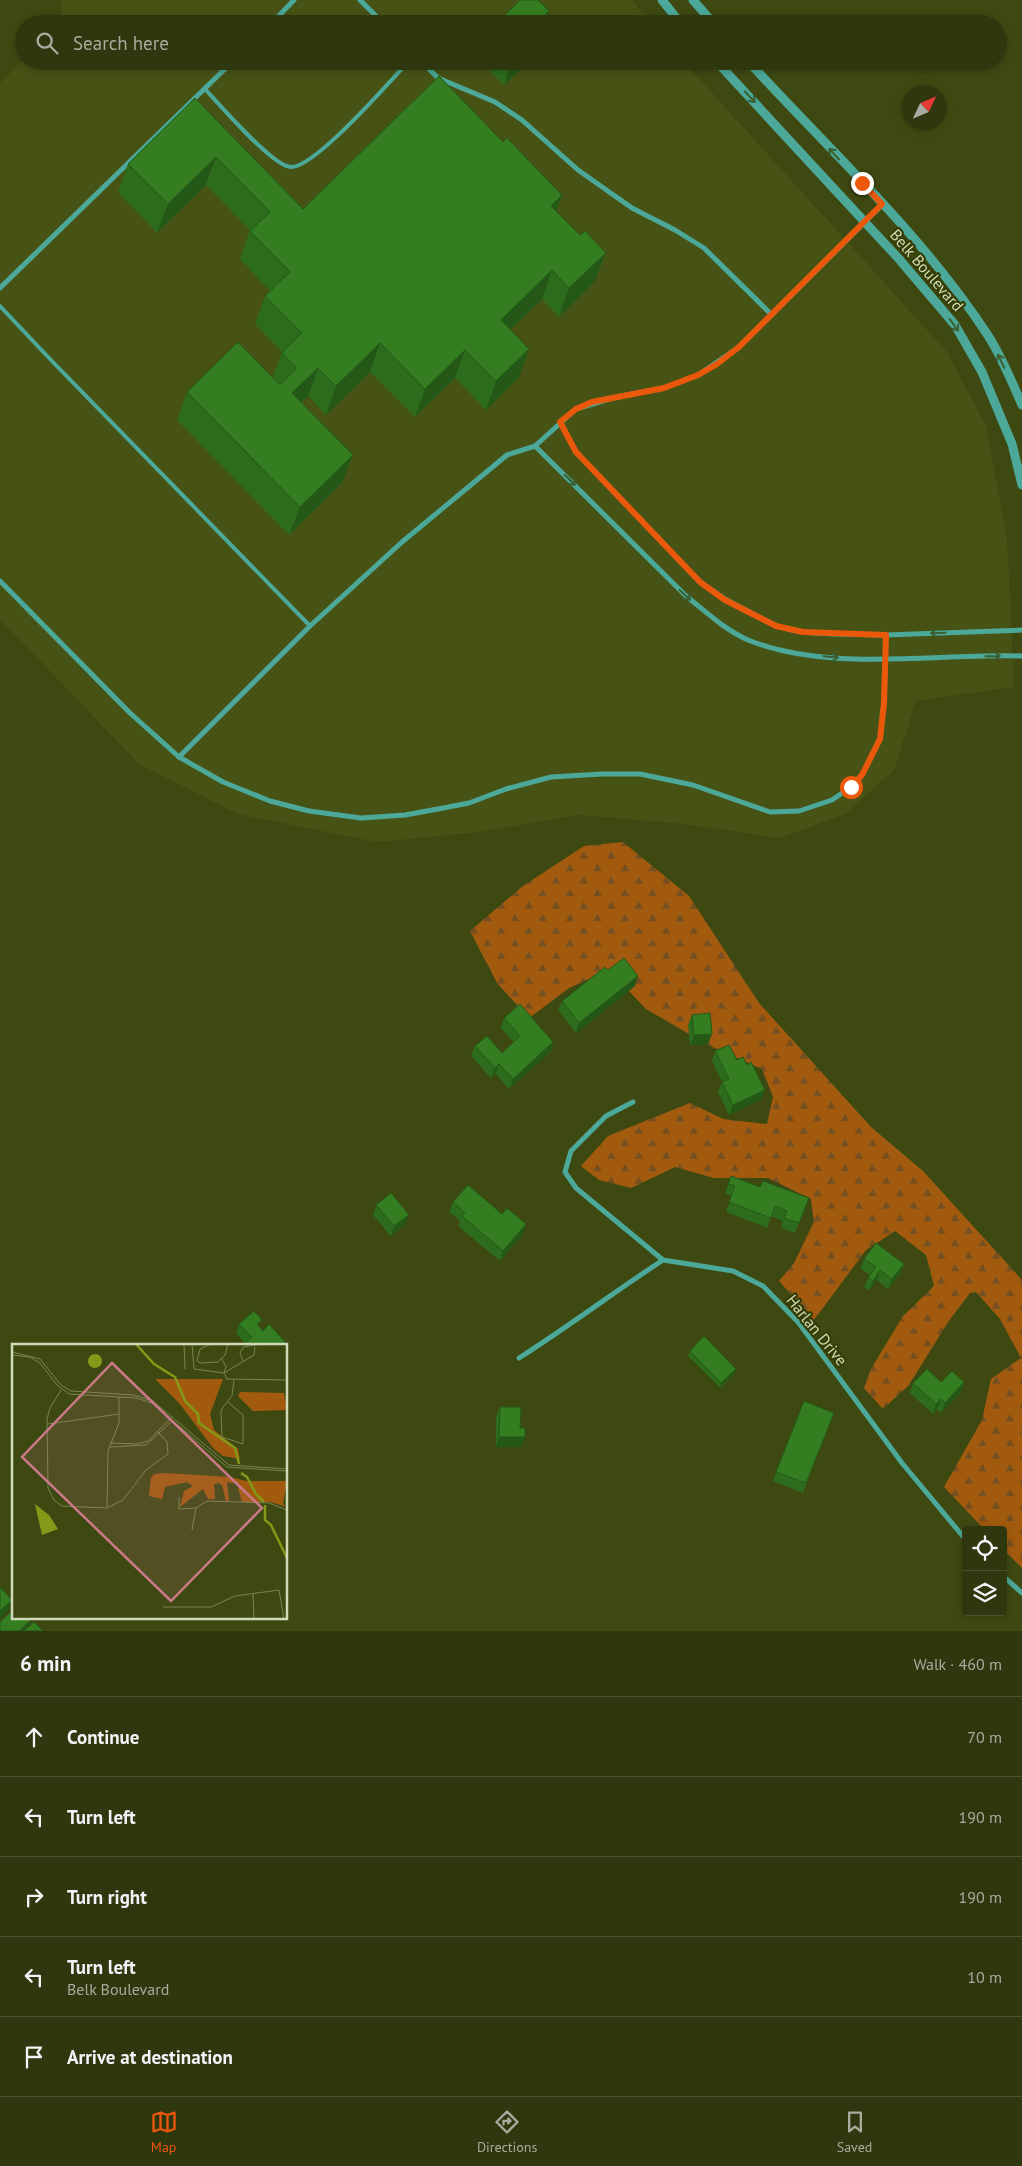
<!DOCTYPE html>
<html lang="en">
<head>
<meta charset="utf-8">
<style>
	:root { --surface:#2e370e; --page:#3a421c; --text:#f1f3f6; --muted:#a7ac9e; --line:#49512e; --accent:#ea580c }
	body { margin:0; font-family:"PT Sans",sans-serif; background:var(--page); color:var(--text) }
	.controls { position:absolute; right:15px; bottom:15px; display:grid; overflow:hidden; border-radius:5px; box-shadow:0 2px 8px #0003 }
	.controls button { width:45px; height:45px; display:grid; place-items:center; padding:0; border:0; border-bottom:1px solid var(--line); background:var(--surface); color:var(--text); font:25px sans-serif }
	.compass { position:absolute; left:902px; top:85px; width:45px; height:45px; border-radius:50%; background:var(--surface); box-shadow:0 2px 8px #0003; rotate:46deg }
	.stop { position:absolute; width:15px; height:15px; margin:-11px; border:4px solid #ea580c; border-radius:50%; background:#fff }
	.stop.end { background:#ea580c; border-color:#fff; box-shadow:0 1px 5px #0008 }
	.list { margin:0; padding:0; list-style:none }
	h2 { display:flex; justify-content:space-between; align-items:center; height:65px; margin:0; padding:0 20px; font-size:21px }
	h2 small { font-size:16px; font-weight:400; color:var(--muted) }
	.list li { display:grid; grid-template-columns:32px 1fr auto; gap:15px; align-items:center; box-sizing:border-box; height:80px; padding:0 20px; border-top:1px solid var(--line) }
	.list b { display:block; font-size:19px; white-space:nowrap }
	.list p { margin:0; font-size:16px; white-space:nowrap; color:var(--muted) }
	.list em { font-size:16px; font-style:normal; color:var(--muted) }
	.icon { flex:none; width:28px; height:28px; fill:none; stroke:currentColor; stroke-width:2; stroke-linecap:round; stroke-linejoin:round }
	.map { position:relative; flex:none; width:1022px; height:1631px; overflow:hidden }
	.search { position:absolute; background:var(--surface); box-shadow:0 2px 8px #0003; left:15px; right:15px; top:15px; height:55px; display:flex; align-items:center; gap:12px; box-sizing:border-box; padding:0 18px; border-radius:28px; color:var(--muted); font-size:19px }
	.sheet { height:465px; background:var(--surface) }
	nav { display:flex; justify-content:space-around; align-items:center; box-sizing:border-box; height:70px; border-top:1px solid var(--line); background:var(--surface); font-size:14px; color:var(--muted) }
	nav a { display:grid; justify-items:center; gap:2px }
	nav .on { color:var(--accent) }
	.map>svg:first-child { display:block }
</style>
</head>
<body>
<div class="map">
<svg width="1022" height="1631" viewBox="0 0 1022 1631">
	<defs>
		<pattern id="forest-firs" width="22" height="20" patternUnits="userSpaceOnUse" patternTransform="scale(1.25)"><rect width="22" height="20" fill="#a25b0e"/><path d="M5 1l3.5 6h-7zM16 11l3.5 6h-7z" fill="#754f20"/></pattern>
	</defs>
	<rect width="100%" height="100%" fill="#3e4912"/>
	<!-- built -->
	<g fill="#475315">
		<polygon points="62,0 632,0 650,24 60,24"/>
		<polygon points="24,59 24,61 683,61 947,352 986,426 1007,539 1014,687 916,701 894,770 845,814 780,838 684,824 580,815 480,832 377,842 238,814 139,764 0,619 0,83"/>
	</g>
	<!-- forest -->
	<polygon fill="url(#forest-firs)" points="623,842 689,896 759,1003 871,1127 923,1171 1022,1280 1022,1568 1003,1549 1003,1530 985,1530 944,1487 982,1420 991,1379 1021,1358 1000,1319 976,1292 970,1293 948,1322 909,1385 883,1409 864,1388 871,1369 903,1316 934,1286 926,1255 895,1231 866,1250 814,1320 779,1281 794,1263 814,1222 811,1199 768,1178 714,1178 675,1167 631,1188 599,1180 581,1166 608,1136 690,1103 723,1119 767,1124 773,1097 762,1069 710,1046 646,1009 609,970 569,988 529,1018 497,983 470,931 523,886 584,846"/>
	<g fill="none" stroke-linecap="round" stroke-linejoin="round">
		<!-- service -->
		<g stroke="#4ca999" stroke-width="4">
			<path d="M205 89C219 104 273 167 291 167 315 168 390 81 409 61"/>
			<polyline points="865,222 883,205"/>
			<polyline points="0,306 49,358 310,626"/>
		</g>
		<!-- minor -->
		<g stroke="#4ca999" stroke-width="5">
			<polyline points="360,0 384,24"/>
			<polyline points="271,24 294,0"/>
			<polyline points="421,61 438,78 495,102 522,120 578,170 632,208 675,230 704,248 772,315"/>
			<polyline points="0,288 233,61"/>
			<polyline points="560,422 576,452 700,582 725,599 776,626 803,632 834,634 886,635 1022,630"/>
			<path d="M535 446 686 596C705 611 725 630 748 640 830 673 935 653 1022 656"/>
			<polyline points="0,581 130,713 179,757 223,782 270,801 309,811 361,818 405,815 438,809 469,803 506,789 551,777 602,774 640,774 693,785 770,812 799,811 832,800 851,787 862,775 880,739 884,703 886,635"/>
			<polyline points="179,757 310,626 402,542 507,455 535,446 576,409 616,397 664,388 698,375 739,347 865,222"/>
			<polyline points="633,1102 606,1116 571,1151 565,1172 576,1188 663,1260"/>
			<path d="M519 1358C568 1327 614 1292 663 1260L733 1271 763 1286 798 1322 902 1463 966 1540"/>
			<polyline points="1003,1576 1022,1593"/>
		</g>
		<!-- tertiary -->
		<g stroke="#4ca999" stroke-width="9">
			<polyline points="662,0 681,24"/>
			<polyline points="693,0 714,24"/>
			<polyline points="716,61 899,259 955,325 982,372 1012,444 1022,485"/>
			<path d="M748 61C829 150 921 233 987 334 1001 355 1012 382 1022 405"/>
		</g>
	</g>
	<!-- wall -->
	<g fill="#2d6c1c">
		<polygon points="480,61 526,61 525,65 504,85"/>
		<polygon points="195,98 303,209 503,142 562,195 556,211 595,281 559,317 542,299 510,330 529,349 519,377 486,410 455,378 415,417 370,372 326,415 308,396 302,402 342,483 289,535 177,420 187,392 273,377 282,352 255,324 265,296 270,291 240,259 250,230 206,185 157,233 118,192 128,164"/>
		<polygon points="608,970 635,986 576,1033 558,1010 562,1001"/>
		<polygon points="692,1015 708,1044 690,1045 688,1025"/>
		<polygon points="504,1018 553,1042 550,1052 509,1089 496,1074 491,1078 471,1056 475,1046 502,1053 514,1043 501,1028"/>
		<polygon points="715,1051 747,1065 765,1090 761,1099 729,1115 718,1092 722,1082 712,1061"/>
		<polygon points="731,1176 760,1187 809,1198 795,1233 781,1228 783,1221 771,1216 767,1228 726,1212 732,1196 725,1194"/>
		<polygon points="453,1202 502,1214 526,1224 523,1234 500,1261 458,1226 460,1221 449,1212"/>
		<polygon points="376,1205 405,1224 391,1236 373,1215"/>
		<polygon points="864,1259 904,1264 900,1274 888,1289 877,1280 869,1290 864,1287 870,1275 861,1269"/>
		<polygon points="239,1324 259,1327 263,1331 286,1345 245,1345 245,1344 236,1333"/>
		<polygon points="690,1351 734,1374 720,1388 688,1356"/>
		<polygon points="964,1382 961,1392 941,1413 937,1409 933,1414 910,1393 913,1383"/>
		<polygon points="804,1401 834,1413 803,1493 773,1481"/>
		<polygon points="500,1407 521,1447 496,1447 496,1417"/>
	</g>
	<!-- shaded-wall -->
	<g fill="#245817">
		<polygon points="549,11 544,24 536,24"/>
		<polygon points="518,61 526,61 525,65 504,85 509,70"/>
		<polygon points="216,157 206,185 157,233 168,204"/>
		<polygon points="562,195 552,223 551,206"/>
		<polygon points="606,253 595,281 559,317 569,288"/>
		<polygon points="552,270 542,299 491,349 501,320"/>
		<polygon points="380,343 370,372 326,415 336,386"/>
		<polygon points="529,349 519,377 486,410 496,381"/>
		<polygon points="465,350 455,378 415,417 425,389"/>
		<polygon points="318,368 308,396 282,421 292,393"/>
		<polygon points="353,455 342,483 289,535 300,507"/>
		<polygon points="638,976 635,986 576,1033 579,1023"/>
		<polygon points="712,1034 708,1044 690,1045 694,1035"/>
		<polygon points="553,1042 550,1052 509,1089 513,1079"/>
		<polygon points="499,1064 496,1074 491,1078 495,1068"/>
		<polygon points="765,1090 761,1099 729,1115 733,1105"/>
		<polygon points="409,1215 405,1224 391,1236 394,1226"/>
		<polygon points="526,1224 523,1234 500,1261 503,1251"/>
		<polygon points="904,1264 900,1274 888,1289 892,1279"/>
		<polygon points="880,1270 877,1280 869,1290 873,1281"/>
		<polygon points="736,1369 734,1374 720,1388 721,1383"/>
		<polygon points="964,1382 961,1392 941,1413 945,1403"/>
		<polygon points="941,1399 937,1409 933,1414 936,1404"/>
		<polygon points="499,1437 525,1437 521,1447 496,1447"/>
		<polygon points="12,1600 9,1609 0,1618 0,1611"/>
		<polygon points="32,1619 28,1629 26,1631 19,1631"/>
	</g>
	<!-- building -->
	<g fill="#347d21" stroke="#245817">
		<polygon points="520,0 538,0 549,11 536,24 496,24"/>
		<polygon points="500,61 518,61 509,70"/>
		<polygon points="439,76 503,142 507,138 562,195 551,206 580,235 585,231 606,253 569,288 552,270 501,320 529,349 496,381 465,350 425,389 380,343 336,386 318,368 292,393 353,455 300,507 187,392 238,342 280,385 297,368 282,353 302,333 265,296 290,272 250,231 270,212 216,157 168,204 128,164 195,98 303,209"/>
		<polygon points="624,958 638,976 579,1023 562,1001 605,967 608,970"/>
		<polygon points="520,1004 553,1042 513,1079 499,1064 495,1068 475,1046 487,1036 502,1053 520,1036 504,1018"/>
		<polygon points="710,1013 712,1034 694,1035 692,1015"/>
		<polygon points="729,1045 737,1060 743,1057 747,1065 751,1062 765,1090 733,1105 722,1082 729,1079 715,1051"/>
		<polygon points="731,1176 760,1187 763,1181 809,1198 799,1223 784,1218 787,1211 775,1206 771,1218 729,1202 735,1186 728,1184"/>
		<polygon points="468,1185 502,1214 507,1208 526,1224 503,1251 462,1216 465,1213 453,1202"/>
		<polygon points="391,1193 409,1215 394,1226 376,1205"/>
		<polygon points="876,1243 904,1264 892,1279 880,1270 873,1281 868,1277 876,1267 864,1259"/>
		<polygon points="254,1311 262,1320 257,1324 263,1331 269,1324 287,1344 248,1345 246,1342 252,1337 239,1324"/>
		<polygon points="704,1336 736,1369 721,1383 690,1351"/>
		<polygon points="927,1369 941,1382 952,1371 964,1382 945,1403 941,1399 936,1404 913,1383"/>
		<polygon points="804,1401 834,1413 806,1483 776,1472"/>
		<polygon points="500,1407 521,1407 520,1428 525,1428 525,1437 499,1437"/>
		<polygon points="0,1587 12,1600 0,1611"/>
		<polygon points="14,1609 14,1617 30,1617 32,1619 19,1631 0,1631 0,1622"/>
		<polygon points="34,1622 43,1631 24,1631"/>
	</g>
	<!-- one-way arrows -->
	<defs><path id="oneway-shaft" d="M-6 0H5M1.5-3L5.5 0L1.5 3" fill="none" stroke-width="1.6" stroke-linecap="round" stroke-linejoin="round" transform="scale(1.25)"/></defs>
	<g stroke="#3b5e31">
		<use href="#oneway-shaft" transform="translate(750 97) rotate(47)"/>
		<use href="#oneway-shaft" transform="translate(834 154) rotate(-133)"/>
		<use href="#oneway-shaft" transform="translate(954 325) rotate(54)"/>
		<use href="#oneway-shaft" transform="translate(1001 361) rotate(-116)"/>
		<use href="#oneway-shaft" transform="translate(570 480) rotate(45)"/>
		<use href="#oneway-shaft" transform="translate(685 595) rotate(43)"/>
		<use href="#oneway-shaft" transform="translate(938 633) rotate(178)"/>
		<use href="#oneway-shaft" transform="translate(993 656) rotate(-1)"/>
		<use href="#oneway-shaft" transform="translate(831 657) rotate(5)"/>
	</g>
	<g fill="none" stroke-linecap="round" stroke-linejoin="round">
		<!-- route -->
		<polyline stroke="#ea580c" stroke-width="6" points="851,787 862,775 880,739 884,703 886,635 803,632 776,626 725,600 700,582 576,452 560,422 576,409 592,402 664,388 698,375 717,364 739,347 882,204 862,183"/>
	</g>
	<g text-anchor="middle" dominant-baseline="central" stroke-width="4.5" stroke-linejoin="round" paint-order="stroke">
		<!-- street labels -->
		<g font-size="16" fill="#d0dab6" stroke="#343e05">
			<text transform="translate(927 270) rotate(49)">Belk Boulevard</text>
			<text transform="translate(817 1330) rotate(51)">Harlan Drive</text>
		</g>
	</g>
	<!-- overview -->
	<g transform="translate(12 1344)">
		<rect width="275" height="275" fill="#3e4912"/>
		<path d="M143 35H211L198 70 202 86 226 105 228 115 211 112 202 105 167 59ZM228 48 272 49 275 66 241 67 226 52ZM153 129 218 133 234 137H275L271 160 275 163 258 158H230L225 140 215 138 217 157H214L210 141 207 139 202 140 203 155H196L191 145 168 163 172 147 181 142 175 138 153 143 150 155 137 152 139 134 142 130Z" fill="#a25b0e"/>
		<path d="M76 17a7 7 0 1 1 14 0a7 7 0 1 1-14 0ZM23 160 37 171 46 185 30 191Z" fill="#839918"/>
		<path fill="none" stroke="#839918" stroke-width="2.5" d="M124 0 142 20 163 33 173 57 186 70 187 79 223 104 227 120M229 129 235 133 244 150 252 158M253 161V176L259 181 275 214"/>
		<path fill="none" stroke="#788354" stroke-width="1" d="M172 0 173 25M180 0 182 25 212 29M0 8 28 15 49 41 59 47 121 51 141 57 217 121 275 125M0 11 18 13 28 19 45 41 57 50 124 54 140 59 215 123 275 127M210 15 214 23 212 29M231 17 228 9 231 3 250 0M188 19 206 18 213 11 216 0M188 19 185 17 188 5 199 0M212 29 215 35 275 36M212 29 242 11 243 3M49 46 38 64 35 75 36 144 42 156 50 162 95 164 111 156 134 126 156 110 155 98 146 88M216 58 231 71V100L210 93 209 68 211 63 220 52 222 36M36 80 107 70M98 99 125 100 136 97 160 73M98 103 134 101 161 76M167 153V165L184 164M95 164 96 107 107 79V53M180 186 184 164 195 157 257 159 275 166M241 249 242 275M151 263H199L223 252 267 246 272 275"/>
		<path fill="#c97988" fill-opacity="0.15" stroke="#c97988" stroke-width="2.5" d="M100 19 250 164 159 257 10 113Z"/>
		<rect width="275" height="275" fill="none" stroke="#d0dab6" stroke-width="2.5"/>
	</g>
</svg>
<div class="controls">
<button><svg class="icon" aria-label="locate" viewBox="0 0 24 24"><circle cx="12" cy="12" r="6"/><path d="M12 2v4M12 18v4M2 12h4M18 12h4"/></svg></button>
<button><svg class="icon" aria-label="layers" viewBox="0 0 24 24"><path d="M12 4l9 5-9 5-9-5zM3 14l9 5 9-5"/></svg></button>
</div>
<svg class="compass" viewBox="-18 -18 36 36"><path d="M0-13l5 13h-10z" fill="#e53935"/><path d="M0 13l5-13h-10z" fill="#a7ac9e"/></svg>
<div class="stop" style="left:851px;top:787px"></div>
<div class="stop end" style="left:862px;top:183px"></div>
<div class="search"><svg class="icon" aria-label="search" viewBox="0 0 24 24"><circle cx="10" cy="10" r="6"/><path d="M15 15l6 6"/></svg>Search here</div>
</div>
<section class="sheet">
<h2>6 min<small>Walk · 460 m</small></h2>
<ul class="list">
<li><svg class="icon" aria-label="ahead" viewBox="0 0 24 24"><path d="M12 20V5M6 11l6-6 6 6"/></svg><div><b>Continue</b></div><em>70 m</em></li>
<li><svg class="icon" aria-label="left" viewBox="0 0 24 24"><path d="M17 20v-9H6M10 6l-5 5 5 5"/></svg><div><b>Turn left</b></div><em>190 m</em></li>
<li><svg class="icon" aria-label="right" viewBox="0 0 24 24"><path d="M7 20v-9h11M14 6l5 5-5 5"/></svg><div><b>Turn right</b></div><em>190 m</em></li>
<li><svg class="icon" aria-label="left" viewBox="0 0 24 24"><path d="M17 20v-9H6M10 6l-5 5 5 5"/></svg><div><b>Turn left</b><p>Belk Boulevard</p></div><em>10 m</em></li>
<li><svg class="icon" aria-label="arrive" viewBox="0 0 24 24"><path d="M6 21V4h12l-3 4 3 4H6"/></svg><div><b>Arrive at destination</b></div></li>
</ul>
</section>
<nav>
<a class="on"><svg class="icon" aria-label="map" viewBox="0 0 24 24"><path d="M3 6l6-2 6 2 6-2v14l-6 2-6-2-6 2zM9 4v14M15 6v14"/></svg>Map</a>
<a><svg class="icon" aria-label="directions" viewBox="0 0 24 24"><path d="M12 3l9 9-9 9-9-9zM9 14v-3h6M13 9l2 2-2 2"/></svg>Directions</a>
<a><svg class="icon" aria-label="saved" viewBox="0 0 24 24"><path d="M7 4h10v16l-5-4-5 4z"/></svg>Saved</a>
</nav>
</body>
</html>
